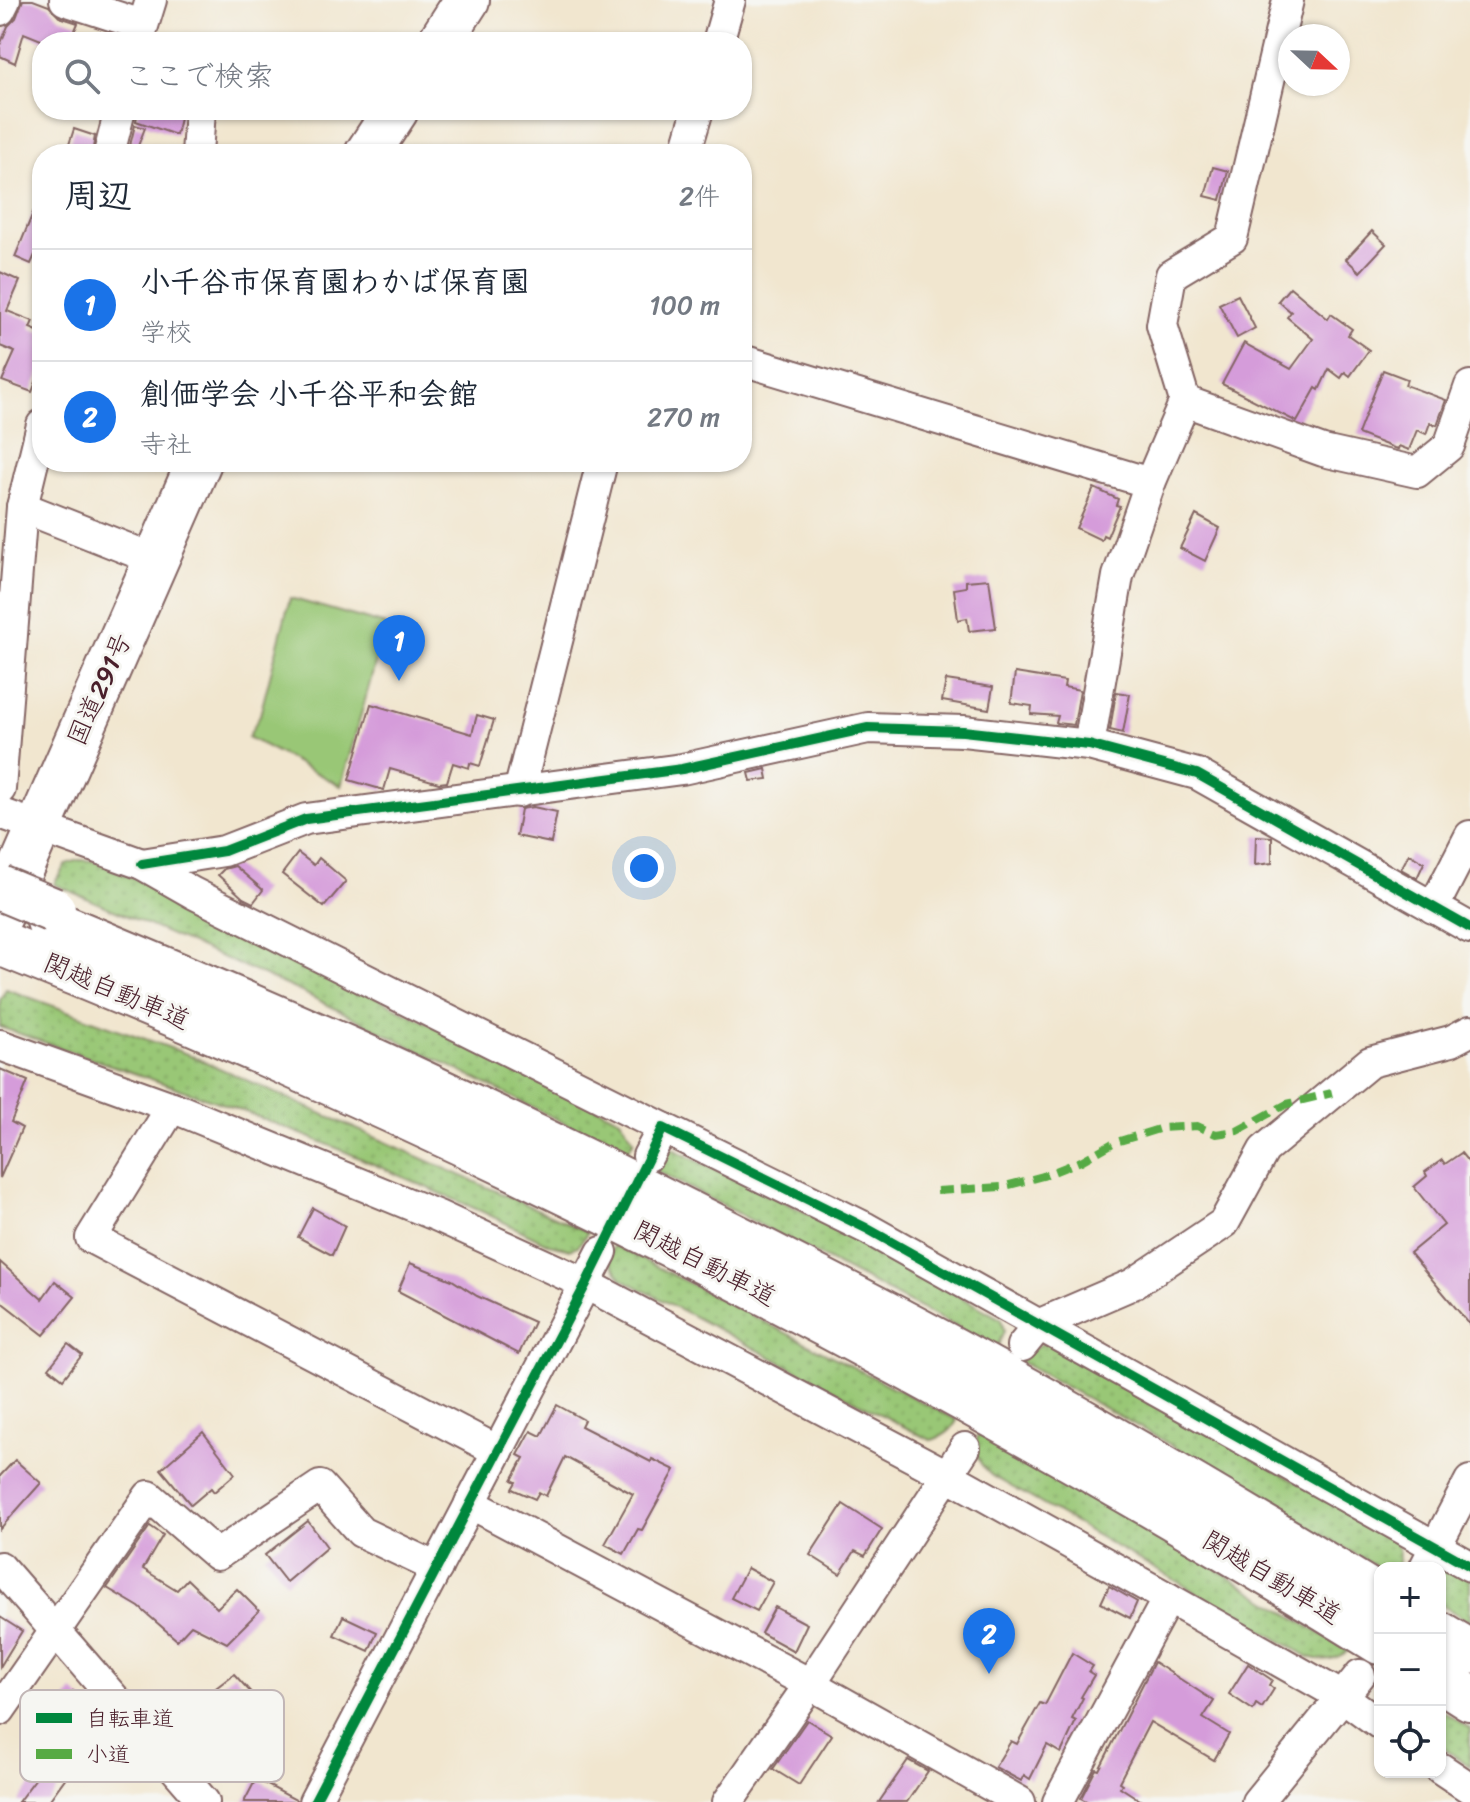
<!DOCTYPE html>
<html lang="ja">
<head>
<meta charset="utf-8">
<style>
	:root { --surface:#fff; --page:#f2f2f3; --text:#1f2937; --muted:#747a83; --line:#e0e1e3; --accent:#1a73e8 }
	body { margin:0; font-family:Sriracha,"Klee One",sans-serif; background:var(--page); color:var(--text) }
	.controls { position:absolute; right:24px; bottom:24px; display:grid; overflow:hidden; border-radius:16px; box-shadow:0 2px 6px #0004 }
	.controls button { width:72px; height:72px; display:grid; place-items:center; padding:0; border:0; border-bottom:2px solid var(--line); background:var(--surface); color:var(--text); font:40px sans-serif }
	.compass { position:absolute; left:1278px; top:24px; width:72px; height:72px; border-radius:50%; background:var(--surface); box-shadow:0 2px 6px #0004; rotate:112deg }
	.you { position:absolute; left:644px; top:868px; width:28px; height:28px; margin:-20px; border:6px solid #fff; border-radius:50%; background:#1a73e8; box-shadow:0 0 0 12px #1a73e833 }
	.badge { display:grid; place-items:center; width:52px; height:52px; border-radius:50%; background:var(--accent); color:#fff; font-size:26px; font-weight:700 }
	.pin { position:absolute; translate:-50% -66px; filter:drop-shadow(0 2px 4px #0008) }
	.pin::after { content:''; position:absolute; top:42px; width:28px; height:24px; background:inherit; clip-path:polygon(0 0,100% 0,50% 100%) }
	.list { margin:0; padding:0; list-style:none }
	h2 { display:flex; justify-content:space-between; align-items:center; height:104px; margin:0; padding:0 32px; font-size:34px }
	h2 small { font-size:26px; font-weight:400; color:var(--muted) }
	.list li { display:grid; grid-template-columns:52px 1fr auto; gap:24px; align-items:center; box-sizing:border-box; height:112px; padding:0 32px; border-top:2px solid var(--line) }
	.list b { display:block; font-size:30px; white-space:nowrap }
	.list p { margin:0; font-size:26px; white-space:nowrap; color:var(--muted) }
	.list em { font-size:26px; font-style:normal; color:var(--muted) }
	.icon { flex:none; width:44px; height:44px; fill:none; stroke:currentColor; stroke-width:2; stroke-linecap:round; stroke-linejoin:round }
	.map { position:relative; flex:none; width:1470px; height:1802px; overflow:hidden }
	.search { position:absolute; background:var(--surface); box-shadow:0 2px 6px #0004; left:32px; top:32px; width:720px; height:88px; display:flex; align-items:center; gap:20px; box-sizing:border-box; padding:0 28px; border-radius:32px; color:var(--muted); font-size:30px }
	.panel { position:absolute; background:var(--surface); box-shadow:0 2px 6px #0004; left:32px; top:144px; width:720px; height:328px; border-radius:32px }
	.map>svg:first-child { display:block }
</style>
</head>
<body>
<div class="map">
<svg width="1470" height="1802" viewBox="0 0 1470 1802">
	<defs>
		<pattern id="grass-dots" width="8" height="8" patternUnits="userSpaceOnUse" patternTransform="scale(2)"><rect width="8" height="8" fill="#99c776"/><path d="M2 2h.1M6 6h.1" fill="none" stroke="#85aa66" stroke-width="1.8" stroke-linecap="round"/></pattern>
	</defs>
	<rect width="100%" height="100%" fill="#f6f6f2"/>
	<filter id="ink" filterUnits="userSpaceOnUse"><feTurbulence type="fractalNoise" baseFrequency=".0125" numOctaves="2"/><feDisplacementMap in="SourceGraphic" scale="16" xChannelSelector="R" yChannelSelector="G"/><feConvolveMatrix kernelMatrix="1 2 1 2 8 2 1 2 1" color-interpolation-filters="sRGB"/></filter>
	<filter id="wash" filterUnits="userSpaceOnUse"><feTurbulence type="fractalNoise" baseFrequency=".006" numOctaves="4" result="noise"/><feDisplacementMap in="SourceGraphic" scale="32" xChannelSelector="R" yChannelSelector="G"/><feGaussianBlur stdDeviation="1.8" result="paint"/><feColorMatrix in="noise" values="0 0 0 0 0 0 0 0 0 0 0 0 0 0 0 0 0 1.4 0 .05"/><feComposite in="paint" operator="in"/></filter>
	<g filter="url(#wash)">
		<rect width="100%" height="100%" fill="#f1e6cf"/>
		<!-- grass -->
		<g fill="url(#grass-dots)" stroke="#727350" stroke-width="2">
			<polygon points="79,860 94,861 165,892 620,1119 634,1140 626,1154 306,994 54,884 66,864"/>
			<polygon points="6,989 190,1055 588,1232 578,1246 570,1249 549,1244 483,1212 339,1149 238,1109 0,1027 0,1000"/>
			<polygon points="664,1145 815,1217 1001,1319 1004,1331 997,1348 647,1166"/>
			<path d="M614 1245 957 1420C952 1431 944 1436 932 1440L922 1436 622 1279 608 1258Z"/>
			<path d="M1047 1341 1393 1536C1399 1548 1401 1556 1396 1568L1380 1569 1159 1438 1017 1360Z"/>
			<path d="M979 1433 1194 1555 1348 1651C1335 1660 1325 1662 1309 1657L991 1475C977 1463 972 1450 979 1433Z"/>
			<polygon points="1458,1569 1470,1576 1470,1622 1440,1604 1440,1572"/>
			<polygon points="1440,1709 1470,1729 1470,1766 1440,1746"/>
		</g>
		<!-- pitch -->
		<polygon fill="#99c776" stroke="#727350" stroke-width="2" points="290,598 386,625 341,786 248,737 260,715"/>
		<g id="blocks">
			<!-- building -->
			<g fill="#d59cda">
				<polygon points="23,0 33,0 49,6 59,17 78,23 70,42 46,42 24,33 15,63 0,56 0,45 8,26 16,18"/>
				<polygon points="138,110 182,110 176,135 136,121"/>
				<polygon points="135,125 145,128 136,151 137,154 128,154"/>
				<polygon points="74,129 95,136 92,154 66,154"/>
				<polygon points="1213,167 1228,171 1221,200 1205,196"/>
				<polygon points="42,191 42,257 35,255 31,264 15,257"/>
				<polygon points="1372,231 1386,244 1360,272 1346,259"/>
				<polygon points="0,272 20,281 7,311 33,321 30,328 42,333 42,367 32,392 2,381 15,352 0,346"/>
				<polygon points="1290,287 1328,319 1331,314 1352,329 1348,335 1369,350 1350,376 1345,372 1341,378 1329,369 1319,390 1316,388 1297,422 1222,384 1244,343 1291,369 1313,339 1287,317 1291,312 1278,301"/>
				<polygon points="1238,295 1255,328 1237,338 1219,304"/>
				<polygon points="1383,370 1407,379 1405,385 1446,400 1437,425 1430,423 1426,434 1417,430 1409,450 1399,446 1398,449 1394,448 1358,434"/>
				<polygon points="1094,488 1118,499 1116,505 1120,506 1107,537 1103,535 1101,540 1076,528"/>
				<polygon points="1196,515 1220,528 1205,561 1180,548"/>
				<polygon points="989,579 996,628 969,631 967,618 958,620 954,589 966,587 966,581"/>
				<polygon points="1015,673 1065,681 1064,687 1080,690 1074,725 1056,723 1058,716 1031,714 1032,706 1011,703"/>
				<polygon points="946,680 993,687 989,709 942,701"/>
				<polygon points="1116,692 1130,694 1123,733 1110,730"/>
				<polygon points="371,704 472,734 477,715 494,720 480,766 470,763 469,768 453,763 447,782 439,783 390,769 384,790 349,780"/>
				<polygon points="766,769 768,779 751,781 749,773"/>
				<polygon points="533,807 557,812 551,843 516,836 521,809"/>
				<polygon points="1256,836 1272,837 1272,863 1255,865"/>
				<polygon points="298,853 314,865 319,858 346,881 324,907 282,874"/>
				<polygon points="1409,854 1424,863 1417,878 1401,869"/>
				<polygon points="235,866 263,890 253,903 243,898 218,875 224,869"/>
				<polygon points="0,1069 28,1081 11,1122 22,1128 0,1178"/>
				<polygon points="1461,1153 1470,1164 1470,1325 1410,1253 1444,1225 1414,1187 1427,1176 1425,1172 1442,1160 1445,1164"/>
				<polygon points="313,1208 345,1226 332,1255 298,1237"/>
				<polygon points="0,1262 42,1299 55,1281 75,1297 44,1335 0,1301"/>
				<polygon points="410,1263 452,1280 477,1296 534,1322 519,1354 398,1291"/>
				<polygon points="68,1344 82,1355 63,1379 49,1368"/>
				<polygon points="557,1405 584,1420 581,1426 651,1462 652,1459 675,1470 642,1530 638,1529 624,1554 605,1544 633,1494 565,1457 546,1496 539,1492 535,1499 512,1489 516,1482 512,1480 524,1458 518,1455 531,1431 541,1436"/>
				<polygon points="203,1432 235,1474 214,1492 211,1488 191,1505 161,1469"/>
				<polygon points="15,1460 41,1483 0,1529 0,1476"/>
				<polygon points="843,1504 882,1529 865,1556 855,1551 840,1574 810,1555"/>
				<polygon points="308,1521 327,1547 286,1582 265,1555"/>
				<polygon points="150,1526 163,1535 143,1569 177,1590 187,1579 217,1608 237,1589 259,1611 227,1643 191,1625 177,1640 139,1607 107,1588"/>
				<polygon points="747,1568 773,1582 757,1611 731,1598"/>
				<polygon points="1109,1586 1137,1602 1130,1618 1101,1603"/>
				<polygon points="775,1607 807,1624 794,1651 761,1633"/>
				<polygon points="343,1616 377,1632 369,1651 334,1635"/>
				<polygon points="0,1617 22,1631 0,1667"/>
				<polygon points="1072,1653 1093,1666 1089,1672 1094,1675 1081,1697 1083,1698 1072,1719 1076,1721 1061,1753 1047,1745 1030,1779 1024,1775 1021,1781 995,1767 1011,1741 1017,1744 1040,1703 1045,1705"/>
				<polygon points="1154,1662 1214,1701 1203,1718 1229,1734 1214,1760 1150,1722 1119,1782 1122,1784 1120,1787 1143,1802 1088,1802 1081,1798 1096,1769 1099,1770"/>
				<polygon points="1248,1664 1272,1680 1269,1685 1274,1689 1262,1708 1256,1704 1253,1710 1229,1694"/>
				<polygon points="234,1674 255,1697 220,1726 199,1701"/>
				<polygon points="73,1691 108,1719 48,1802 18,1802 57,1750 38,1736"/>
				<polygon points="807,1720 832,1735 799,1785 773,1769"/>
				<polygon points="908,1760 928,1771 907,1802 879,1802"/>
				<polygon points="256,1779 296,1800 296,1802 244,1802"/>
			</g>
		</g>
	</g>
	<g filter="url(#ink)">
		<use href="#blocks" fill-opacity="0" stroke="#846564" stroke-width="2"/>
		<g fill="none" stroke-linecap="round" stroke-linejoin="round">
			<defs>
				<g id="minor">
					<polyline points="65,0 142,25"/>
					<polyline points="0,10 5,0"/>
					<polyline points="138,42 151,0"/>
					<polyline points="718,42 730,0"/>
					<polyline points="109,154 120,110"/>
					<polyline points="197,154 200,110"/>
					<polyline points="685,154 698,110"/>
					<polyline points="742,360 1150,483"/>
					<polyline points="1185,401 1323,451 1417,472 1449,446 1470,386"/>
					<polyline points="22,507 156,560"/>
					<polyline points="1089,745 1118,576 1150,483 1185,401 1162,325 1171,275 1232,238 1288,0"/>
					<polyline points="0,789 22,507 42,425"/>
					<polyline points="519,792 602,462"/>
					<polyline points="0,813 142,864 193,893 663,1128"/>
					<polyline points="142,864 224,851 306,819 682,769 868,728 963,731 1089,745 1197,774 1470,928"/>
					<polyline points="1433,908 1470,836"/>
					<polyline points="0,1045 172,1107 438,1216 586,1284 947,1475 1168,1598 1343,1697 1380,1724"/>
					<polyline points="172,1107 91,1238 498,1451"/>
					<polyline points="648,1156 663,1128 866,1228 1470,1566"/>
					<polyline points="1022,1346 1040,1324 1133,1284 1224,1223 1264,1150 1370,1062 1451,1041 1470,1031"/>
					<polyline points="470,1503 810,1684 1020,1802"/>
					<polyline points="0,1567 204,1802"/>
					<polyline points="1425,1567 1470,1481"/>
					<polyline points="0,1710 149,1496 217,1555 320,1486 361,1532 437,1568"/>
					<polyline points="1440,1768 1470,1788"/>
					<polyline points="314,1802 602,1252"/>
					<polyline points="728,1802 810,1684 965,1448"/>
					<polyline points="1058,1802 1168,1598"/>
					<polyline points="1257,1802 1360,1675"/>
				</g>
				<g id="highway">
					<polyline points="440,42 467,0"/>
					<polyline points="367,154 396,110"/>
					<polyline points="0,916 199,462"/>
					<path d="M49 921C155 965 261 1010 366 1057 546 1139 723 1229 898 1320 1062 1406 1222 1501 1380 1598"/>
					<path d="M0 943C479 1133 941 1371 1380 1642"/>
					<polyline points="1440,1634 1470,1652"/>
					<polyline points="1440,1679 1470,1698"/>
				</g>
			</defs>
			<!-- minor casing -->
			<use href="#minor" stroke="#846564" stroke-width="34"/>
			<!-- highway casing -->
			<use href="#highway" stroke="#846564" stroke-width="48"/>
			<!-- minor -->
			<use href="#minor" stroke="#fff" stroke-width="30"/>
			<!-- highway -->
			<use href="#highway" stroke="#fff" stroke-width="44"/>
			<defs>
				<polyline id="highway-bridge" points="0,888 53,910"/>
			</defs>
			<!-- highway-bridge casing -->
			<use href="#highway-bridge" stroke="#846564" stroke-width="48" stroke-linecap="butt"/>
			<!-- highway-bridge -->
			<use href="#highway-bridge" stroke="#fff" stroke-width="44"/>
			<!-- quiet -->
			<polyline stroke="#57aa44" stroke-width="8" stroke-dasharray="16 8" stroke-linecap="butt" points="937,1191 1002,1187 1043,1176 1081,1161 1113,1143 1162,1128 1197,1126 1216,1134 1237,1131 1287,1104 1332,1093"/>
			<defs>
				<g id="cycleway">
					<polyline points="142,864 224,851 306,819 682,769 868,728 963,731 1089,745 1197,774 1470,928"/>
					<polyline points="314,1802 586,1284 663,1128 866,1228 1470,1566"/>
				</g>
			</defs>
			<!-- cycleway casing -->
			<use href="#cycleway" stroke="#f6f6f2" stroke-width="15"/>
			<!-- cycleway -->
			<use href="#cycleway" stroke="#00873e" stroke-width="10"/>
		</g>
	</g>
	<g text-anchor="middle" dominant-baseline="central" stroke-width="6" stroke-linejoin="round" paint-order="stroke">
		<!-- street labels -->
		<g font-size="26" fill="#4a1f2b" stroke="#f6f6f2">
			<text transform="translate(99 689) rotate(-66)">国道291号</text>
			<text transform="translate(117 991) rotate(23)">関越自動車道</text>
			<text transform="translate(705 1263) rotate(27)">関越自動車道</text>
			<text transform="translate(1272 1577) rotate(31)">関越自動車道</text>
		</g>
	</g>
	<!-- legend -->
	<rect x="20" y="1690" width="264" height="92" rx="12" fill="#f6f6f2" stroke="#c2b6b6" stroke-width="2"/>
	<rect x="36" y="1713" width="36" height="10" fill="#00873e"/>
	<rect x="36" y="1749" width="36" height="10" fill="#57aa44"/>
	<g font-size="22" fill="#4a1f2b">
		<text x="86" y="1726">自転車道</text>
		<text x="86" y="1762">小道</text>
	</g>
</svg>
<div class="controls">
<button>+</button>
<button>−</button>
<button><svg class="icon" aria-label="locate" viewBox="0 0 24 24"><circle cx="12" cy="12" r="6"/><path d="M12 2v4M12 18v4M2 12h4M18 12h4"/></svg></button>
</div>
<svg class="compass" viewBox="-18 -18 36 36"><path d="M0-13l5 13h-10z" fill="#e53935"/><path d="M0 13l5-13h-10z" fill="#747a83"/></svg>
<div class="you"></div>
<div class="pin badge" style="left:399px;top:681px">1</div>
<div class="pin badge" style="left:989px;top:1674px">2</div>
<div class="search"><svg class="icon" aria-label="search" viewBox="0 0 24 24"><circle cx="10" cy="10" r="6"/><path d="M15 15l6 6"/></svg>ここで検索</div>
<section class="panel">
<h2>周辺<small>2件</small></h2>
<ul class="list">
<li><span class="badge">1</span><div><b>小千谷市保育園わかば保育園</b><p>学校</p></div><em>100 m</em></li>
<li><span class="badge">2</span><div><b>創価学会 小千谷平和会館</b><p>寺社</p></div><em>270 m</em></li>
</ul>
</section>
</div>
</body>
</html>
